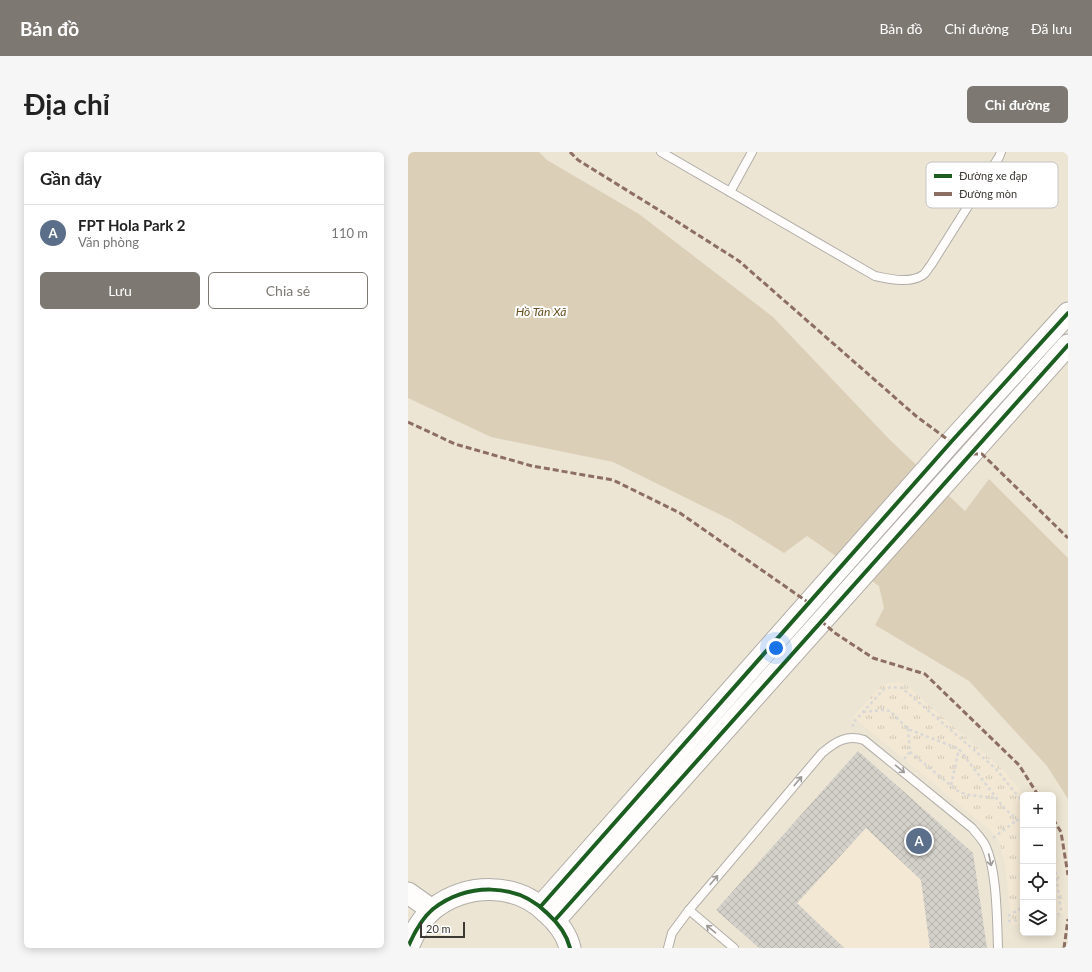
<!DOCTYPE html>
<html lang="vi">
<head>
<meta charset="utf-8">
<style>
	:root { --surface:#fff; --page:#f6f6f6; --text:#222; --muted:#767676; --line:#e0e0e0; --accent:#7d7972 }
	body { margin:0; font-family:Lato,sans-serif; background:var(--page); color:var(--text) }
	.controls { position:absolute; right:12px; bottom:12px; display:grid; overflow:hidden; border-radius:6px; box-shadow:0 2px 10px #0003 }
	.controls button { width:36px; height:36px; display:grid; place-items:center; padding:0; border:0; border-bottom:1px solid var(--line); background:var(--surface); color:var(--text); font:20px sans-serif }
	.scale { position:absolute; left:12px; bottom:10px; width:45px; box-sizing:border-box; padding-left:4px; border:2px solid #3c3833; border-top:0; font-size:11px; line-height:14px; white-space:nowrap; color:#3c3833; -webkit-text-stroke:3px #fff; paint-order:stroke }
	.you { position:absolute; left:368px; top:496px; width:14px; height:14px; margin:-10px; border:3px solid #fff; border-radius:50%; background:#1a73e8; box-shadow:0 0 0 6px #1a73e833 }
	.badge { display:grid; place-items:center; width:26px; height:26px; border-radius:50%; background:var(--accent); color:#fff; font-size:13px; font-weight:700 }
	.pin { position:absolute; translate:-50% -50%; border:2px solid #fff; box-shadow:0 1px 4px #0006 }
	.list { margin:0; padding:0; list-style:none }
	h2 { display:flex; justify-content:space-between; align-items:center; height:52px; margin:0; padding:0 16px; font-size:17px }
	h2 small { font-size:13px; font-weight:400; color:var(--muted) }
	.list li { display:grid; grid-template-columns:26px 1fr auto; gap:12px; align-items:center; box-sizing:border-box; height:56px; padding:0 16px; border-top:1px solid var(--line) }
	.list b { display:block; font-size:15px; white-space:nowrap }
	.list p { margin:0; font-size:13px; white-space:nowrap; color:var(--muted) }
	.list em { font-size:13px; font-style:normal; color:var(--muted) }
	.actions { display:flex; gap:8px; padding:12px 16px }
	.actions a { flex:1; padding:9px 0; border:1px solid var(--accent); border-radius:6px; text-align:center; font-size:14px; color:var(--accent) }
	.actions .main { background:var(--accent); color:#fff }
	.icon { flex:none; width:22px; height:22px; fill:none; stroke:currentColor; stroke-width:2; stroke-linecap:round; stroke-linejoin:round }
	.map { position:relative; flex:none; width:660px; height:796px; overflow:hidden; border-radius:6px }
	header { display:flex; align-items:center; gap:24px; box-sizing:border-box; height:56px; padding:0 20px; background:var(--accent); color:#fff }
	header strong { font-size:19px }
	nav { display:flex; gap:22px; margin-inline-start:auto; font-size:14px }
	.intro { display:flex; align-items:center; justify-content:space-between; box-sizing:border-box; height:96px; padding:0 24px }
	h1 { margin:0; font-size:28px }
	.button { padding:10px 18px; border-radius:6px; background:var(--accent); color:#fff; font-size:14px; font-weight:700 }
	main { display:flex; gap:24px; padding:0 24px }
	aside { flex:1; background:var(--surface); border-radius:6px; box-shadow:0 2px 10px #0003 }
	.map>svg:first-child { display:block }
</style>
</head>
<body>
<header>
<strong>Bản đồ</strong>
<nav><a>Bản đồ</a><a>Chỉ đường</a><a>Đã lưu</a></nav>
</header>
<div class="intro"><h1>Địa chỉ</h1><a class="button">Chỉ đường</a></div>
<main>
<aside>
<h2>Gần đây<small></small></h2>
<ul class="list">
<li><span class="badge" style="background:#5c6f8a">A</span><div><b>FPT Hola Park 2</b><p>Văn phòng</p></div><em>110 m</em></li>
</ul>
<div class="actions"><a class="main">Lưu</a><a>Chia sẻ</a></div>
</aside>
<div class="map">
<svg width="660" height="796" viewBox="0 0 660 796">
	<defs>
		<pattern id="park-tufts" width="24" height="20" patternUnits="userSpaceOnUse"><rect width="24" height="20" fill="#f3e8d4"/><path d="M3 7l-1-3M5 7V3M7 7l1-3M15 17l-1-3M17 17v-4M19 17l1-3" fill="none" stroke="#d1c8b6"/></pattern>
		<pattern id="building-cross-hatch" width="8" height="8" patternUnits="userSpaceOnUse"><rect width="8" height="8" fill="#d4d1ca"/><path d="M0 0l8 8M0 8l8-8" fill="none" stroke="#b7b4ae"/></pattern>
	</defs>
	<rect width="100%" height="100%" fill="#f5f1e8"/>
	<!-- built -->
	<path fill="#ede5d4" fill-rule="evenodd" d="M0 0H660V796H0ZM615 643H645V781H615Z"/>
	<!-- park -->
	<g fill="url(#park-tufts)">
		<polygon points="491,530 498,533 596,619 616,643 615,772 604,773 597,710 591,689 583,679 445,565 473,534 480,531"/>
		<polygon points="645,686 657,758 653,764 645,768"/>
	</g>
	<!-- garden -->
	<polygon fill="#f3e8d4" points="458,676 513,728 522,796 436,796 389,751"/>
	<!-- water -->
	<polygon fill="#dccfb8" points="0,0 131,0 139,8 231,62 365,165 482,288 557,359 581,327 660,406 660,647 639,614 561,529 467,473 476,456 471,434 399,384 376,401 323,368 205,310 83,285 0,246"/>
	<!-- building -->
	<polygon fill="url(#building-cross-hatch)" points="450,599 565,701 579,796 522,796 513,728 458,676 389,751 436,796 351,796 308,758"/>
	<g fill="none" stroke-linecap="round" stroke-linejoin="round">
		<defs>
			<g id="service">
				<path d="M253 0 467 124C482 127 501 132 515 123 518 121 520 116 523 113L591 5 593 0"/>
				<polyline points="322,40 344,0"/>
				<polyline points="281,758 326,796"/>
				<path d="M260 796 264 781 281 758 414 601C427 590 439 582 456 588L564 676C568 681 574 687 577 693 589 717 589 768 590 796"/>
			</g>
			<g id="tertiary">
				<polyline points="0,741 24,758"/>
				<polyline points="133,754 543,290 660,161"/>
				<polyline points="147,768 660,193"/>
				<path d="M0 795C6 781 13 767 25 757 59 731 108 730 139 761 149 770 159 783 162 796"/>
			</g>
		</defs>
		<!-- service casing -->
		<use href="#service" stroke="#b1aea8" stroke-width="10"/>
		<!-- tertiary casing -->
		<use href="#tertiary" stroke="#b1aea8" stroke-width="23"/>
		<!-- path -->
		<g stroke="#dad8d6" stroke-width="2.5" stroke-dasharray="3 3" stroke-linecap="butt">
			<polyline points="455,560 474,558 482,559 500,577 551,597 596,656 615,673"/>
			<polyline points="445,575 445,571 476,537 484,535 494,536 587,616 615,650"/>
			<polyline points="502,600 551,640 561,643 587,646"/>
			<polyline points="496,607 502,600 500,577"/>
			<polyline points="543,633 551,597"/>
			<polyline points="585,686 609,668"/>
			<polyline points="645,702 653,758 651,762 645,765"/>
			<polyline points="600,764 615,755"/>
			<polyline points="600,769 615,768"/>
		</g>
		<!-- service -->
		<use href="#service" stroke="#fefdfc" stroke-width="8"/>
		<!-- tertiary -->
		<use href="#tertiary" stroke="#fefdfc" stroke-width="21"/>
		<!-- quiet -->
		<g stroke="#8d6e63" stroke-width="3" stroke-dasharray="6 3" stroke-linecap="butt">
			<polyline points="162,0 170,8 254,60 331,109 508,264 543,290"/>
			<polyline points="0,270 47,292 124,314 205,328 272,361 401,451"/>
			<polyline points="564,302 574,302 660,386"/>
			<polyline points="413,469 427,481 465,506 517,522 611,613 630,643"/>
			<polyline points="645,667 653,680 660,723"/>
			<polyline points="656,796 660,767"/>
		</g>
		<defs>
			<g id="cycleway">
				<polyline points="133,754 543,290 660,161"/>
				<polyline points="147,768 660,193"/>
				<path d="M0 795C6 781 13 767 25 757 59 731 108 730 139 761 149 770 159 783 162 796"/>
			</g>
		</defs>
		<!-- cycleway casing -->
		<use href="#cycleway" stroke="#fff" stroke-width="6"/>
		<!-- cycleway -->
		<use href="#cycleway" stroke="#1b5e20" stroke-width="4"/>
	</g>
	<!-- one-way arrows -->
	<defs><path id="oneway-shaft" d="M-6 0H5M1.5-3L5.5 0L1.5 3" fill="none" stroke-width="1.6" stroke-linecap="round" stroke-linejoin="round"/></defs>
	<g stroke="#9d9a98">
		<use href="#oneway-shaft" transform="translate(492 617) rotate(39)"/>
		<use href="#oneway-shaft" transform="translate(390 629) rotate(-50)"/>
		<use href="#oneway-shaft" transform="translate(582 708) rotate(78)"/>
		<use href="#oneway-shaft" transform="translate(306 728) rotate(-50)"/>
		<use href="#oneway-shaft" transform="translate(303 777) rotate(-140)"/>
	</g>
	<g text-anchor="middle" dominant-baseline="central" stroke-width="4" stroke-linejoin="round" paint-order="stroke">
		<!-- water labels -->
		<g font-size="12" font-style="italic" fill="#684f1f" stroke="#fff">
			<text x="133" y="159">Hồ Tân Xã</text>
		</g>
	</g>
	<!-- legend -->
	<rect x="518" y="10" width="132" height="46" rx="6" fill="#fff" stroke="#c4c3c2" stroke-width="1"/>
	<rect x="526" y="22" width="18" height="4" fill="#1b5e20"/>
	<rect x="526" y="40" width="18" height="4" fill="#8d6e63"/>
	<g font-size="11" fill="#3c3833">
		<text x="551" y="28">Đường xe đạp</text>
		<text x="551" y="46">Đường mòn</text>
	</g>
</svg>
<div class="controls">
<button>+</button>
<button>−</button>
<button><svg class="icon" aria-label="locate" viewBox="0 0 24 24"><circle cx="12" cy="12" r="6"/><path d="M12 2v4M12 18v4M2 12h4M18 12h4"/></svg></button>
<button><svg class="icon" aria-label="layers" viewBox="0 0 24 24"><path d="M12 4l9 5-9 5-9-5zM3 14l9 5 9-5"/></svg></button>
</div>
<div class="scale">20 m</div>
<div class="you"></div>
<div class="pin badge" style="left:511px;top:689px;background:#5c6f8a">A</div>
</div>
</main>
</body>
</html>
